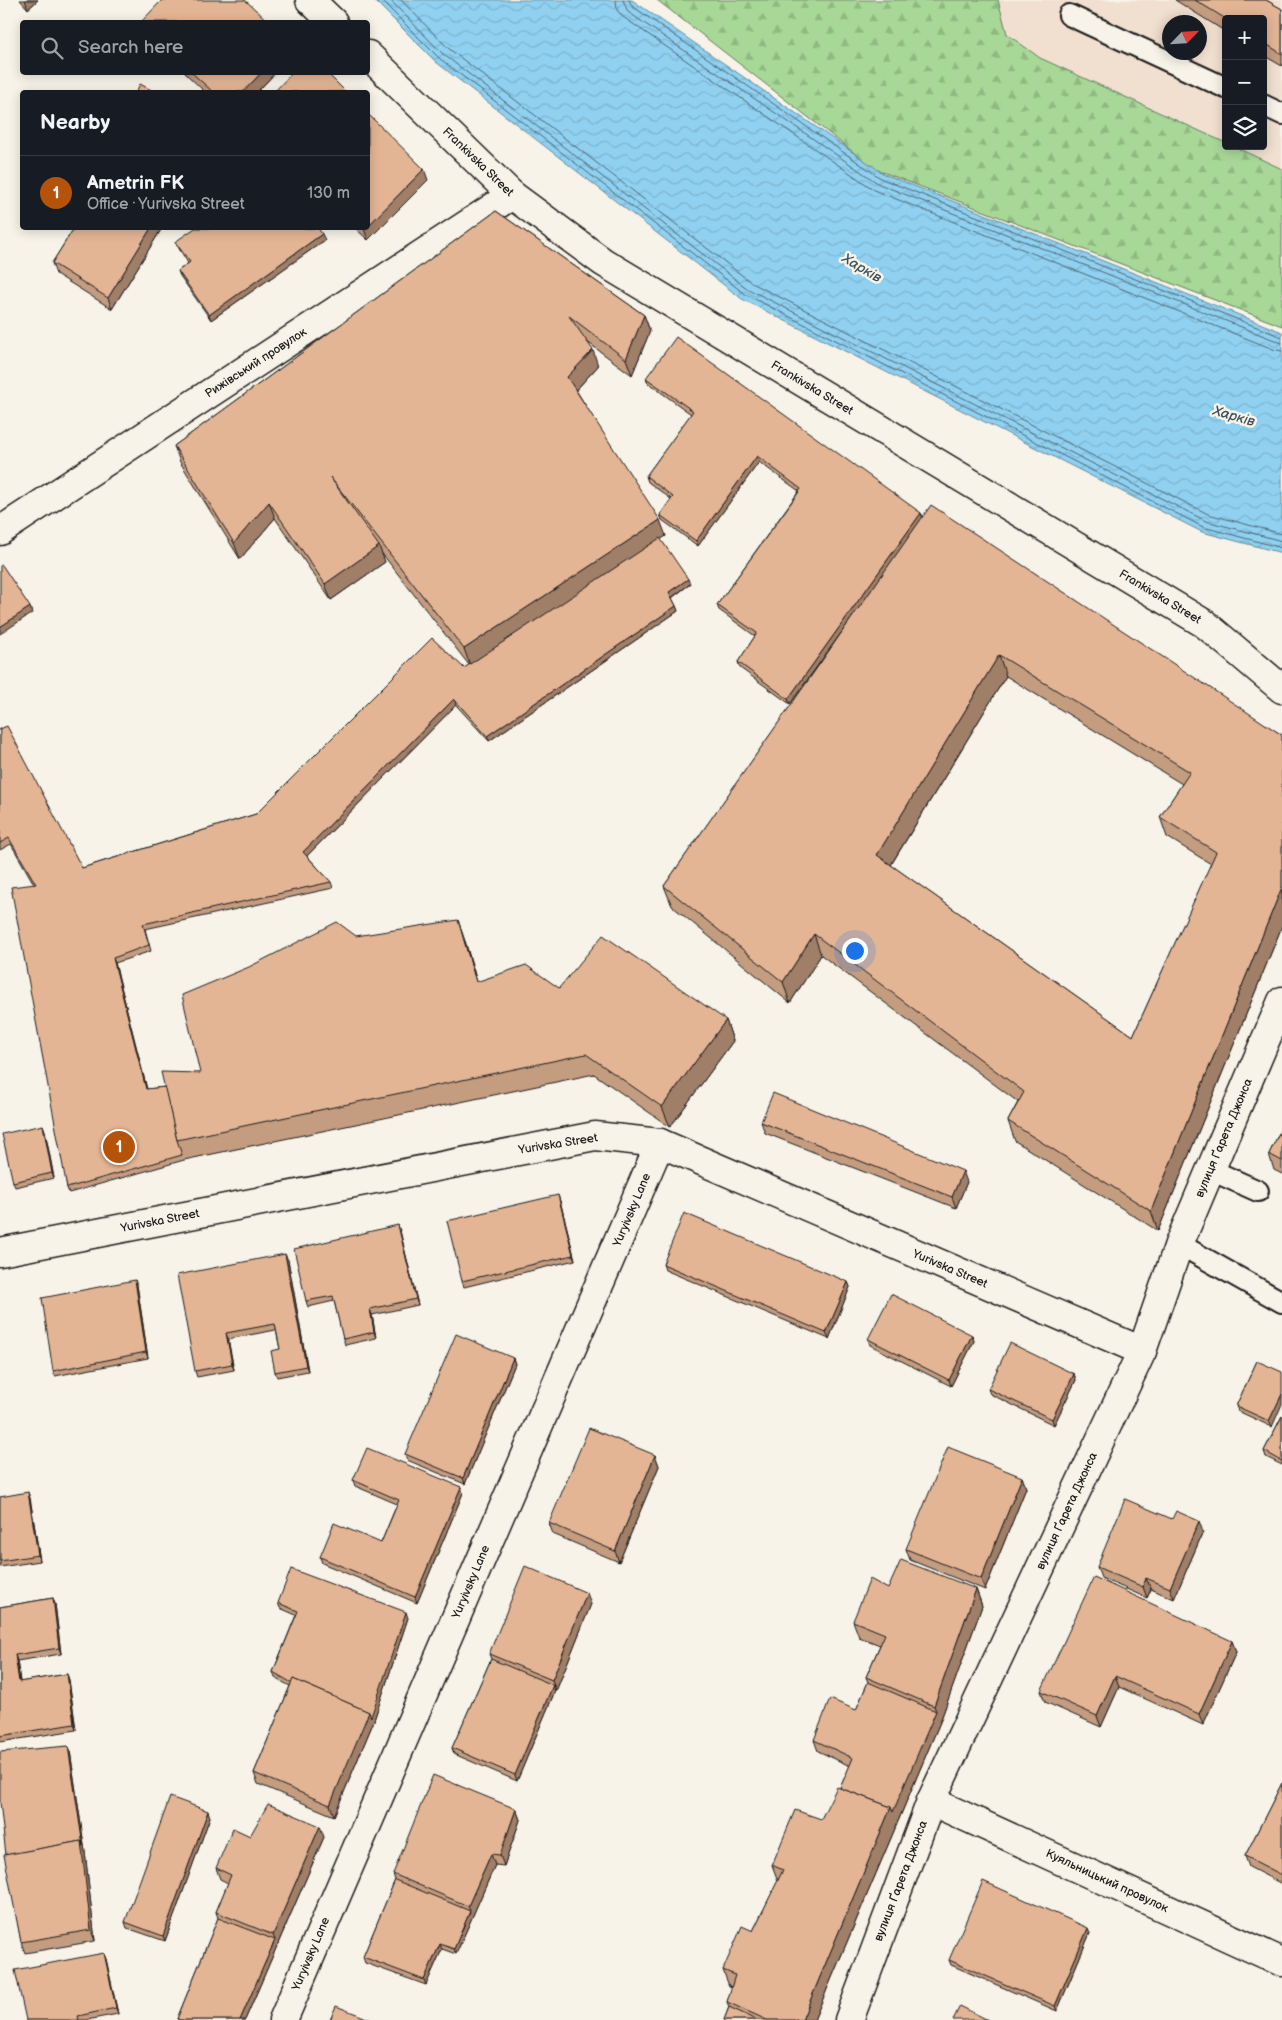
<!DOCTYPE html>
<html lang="en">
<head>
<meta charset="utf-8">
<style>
	:root { --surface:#171b24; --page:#242831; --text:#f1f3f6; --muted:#9ea1a6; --line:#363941; --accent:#b45309 }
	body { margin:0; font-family:"Balsamiq Sans",sans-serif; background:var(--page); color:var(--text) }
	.controls { position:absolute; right:15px; top:15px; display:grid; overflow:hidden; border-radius:5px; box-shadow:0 2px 12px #0003 }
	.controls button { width:45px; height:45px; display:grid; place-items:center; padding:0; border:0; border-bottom:1px solid var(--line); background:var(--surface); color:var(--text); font:25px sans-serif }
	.compass { position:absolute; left:1162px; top:15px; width:45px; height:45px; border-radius:50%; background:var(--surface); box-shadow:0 2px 12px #0003; rotate:65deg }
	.you { position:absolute; left:854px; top:950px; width:18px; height:18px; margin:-12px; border:4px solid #fff; border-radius:50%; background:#1a73e8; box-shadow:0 0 0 8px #1a73e833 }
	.badge { display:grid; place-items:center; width:32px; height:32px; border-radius:50%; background:var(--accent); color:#fff; font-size:16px; font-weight:700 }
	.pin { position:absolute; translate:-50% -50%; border:2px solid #fff; box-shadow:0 1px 5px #0006 }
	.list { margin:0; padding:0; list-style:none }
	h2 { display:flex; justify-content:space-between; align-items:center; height:65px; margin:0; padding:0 20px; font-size:21px }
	h2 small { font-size:16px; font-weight:400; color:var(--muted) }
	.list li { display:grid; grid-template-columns:32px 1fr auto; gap:15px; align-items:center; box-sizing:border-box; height:75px; padding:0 20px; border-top:1px solid var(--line) }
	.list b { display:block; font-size:19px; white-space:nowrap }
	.list p { margin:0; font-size:16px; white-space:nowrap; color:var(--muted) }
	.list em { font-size:16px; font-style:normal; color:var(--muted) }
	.icon { flex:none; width:28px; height:28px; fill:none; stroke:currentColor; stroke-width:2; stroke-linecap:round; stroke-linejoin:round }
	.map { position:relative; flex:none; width:1282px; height:2020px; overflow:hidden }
	.search { position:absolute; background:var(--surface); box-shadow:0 2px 12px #0003; left:20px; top:20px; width:350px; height:55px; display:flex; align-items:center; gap:12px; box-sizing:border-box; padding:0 18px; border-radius:5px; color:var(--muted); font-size:19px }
	.panel { position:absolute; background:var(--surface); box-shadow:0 2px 12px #0003; left:20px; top:90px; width:350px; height:140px; border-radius:5px }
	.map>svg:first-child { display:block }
</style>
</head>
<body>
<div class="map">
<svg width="1282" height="2020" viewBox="0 0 1282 2020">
	<defs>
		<pattern id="forest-firs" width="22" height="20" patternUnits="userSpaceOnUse" patternTransform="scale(1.25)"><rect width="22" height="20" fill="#a8d898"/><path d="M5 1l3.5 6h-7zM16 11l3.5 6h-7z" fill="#90b982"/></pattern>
		<pattern id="water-waves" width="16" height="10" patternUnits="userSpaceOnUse" patternTransform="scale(1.25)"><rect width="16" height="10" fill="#90d1f1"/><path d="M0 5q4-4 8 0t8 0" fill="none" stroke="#7cb3ce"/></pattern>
	</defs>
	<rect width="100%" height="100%" fill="#f7f3e8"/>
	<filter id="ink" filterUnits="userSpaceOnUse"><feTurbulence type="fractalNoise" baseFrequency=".02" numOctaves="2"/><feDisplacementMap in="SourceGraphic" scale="10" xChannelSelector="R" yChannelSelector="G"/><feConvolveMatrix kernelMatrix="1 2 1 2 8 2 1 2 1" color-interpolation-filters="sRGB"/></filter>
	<g filter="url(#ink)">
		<!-- built -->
		<path fill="#f1e0cf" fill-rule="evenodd" d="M975 0H1282V169L1233 146H1263V19H1226V143L1040 58 1007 34ZM1170 22H1200V52H1170Z"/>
		<!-- forest -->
		<polygon fill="url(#forest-firs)" stroke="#627a5a" points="657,0 998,0 1007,34 1040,58 1226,143 1226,146 1233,146 1282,169 1282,326 875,169"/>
		<!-- water -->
		<polygon fill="url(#water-waves)" stroke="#62899c" points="374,0 632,0 884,174 1282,332 1282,553 1202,532 742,299 436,62"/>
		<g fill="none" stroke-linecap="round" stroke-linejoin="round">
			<!-- shore -->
			<g stroke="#4a6471" stroke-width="1">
				<polyline points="381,0 439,58 745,294 1203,527 1282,548"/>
				<polyline points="390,0 443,54 748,289 1206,521 1282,541"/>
				<polyline points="401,0 448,48 752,283 1208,514 1282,534"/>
				<polyline points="616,0 617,10 623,17 876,191 1273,349 1282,351"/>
				<polyline points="623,0 628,12 879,184 1282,343"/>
				<polyline points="629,0 632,6 882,179 1282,337"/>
			</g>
			<defs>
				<g id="service">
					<polyline points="1069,15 1226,88"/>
					<polyline points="1263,105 1282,114"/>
					<polyline points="1211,1170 1258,1191"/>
					<polyline points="1179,1244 1282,1302"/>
				</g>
				<g id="minor">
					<polyline points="310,0 333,22"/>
					<polyline points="368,55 512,195 603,262 1205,624 1282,689"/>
					<polyline points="0,531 512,195"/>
					<polyline points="0,1252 595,1136 660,1143 1142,1351"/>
					<polyline points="931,1801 1282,1962"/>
					<polyline points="283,2020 660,1143"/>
					<polyline points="849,2020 931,1801 1142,1351 1179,1244 1282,1001"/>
				</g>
			</defs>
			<!-- service casing -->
			<use href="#service" stroke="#1c1c1c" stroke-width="24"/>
			<!-- minor casing -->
			<use href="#minor" stroke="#1c1c1c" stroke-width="31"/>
			<!-- service -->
			<use href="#service" stroke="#f7f3e8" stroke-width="20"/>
			<!-- minor -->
			<use href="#minor" stroke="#f7f3e8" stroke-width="28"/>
		</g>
		<!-- wall -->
		<g fill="#c49c80" stroke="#1c1c1c" fill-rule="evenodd">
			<polygon points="20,0 38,0 28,9"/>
			<polygon points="1175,0 1266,0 1282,9 1282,66 1263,55 1263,19 1226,19 1226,32"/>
			<polygon points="184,72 276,72 257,92 205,92"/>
			<polygon points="428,180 368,240 355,228 368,228"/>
			<polygon points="496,211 644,315 650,331 632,375 586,341 598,366 576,390 666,536 660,539 690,584 672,598 676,606 678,611 489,741 456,705 307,856 331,882 333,888 145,929 151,951 115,963 147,1089 165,1087 200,1073 356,936 465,941 477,982 559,988 726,1020 733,1041 670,1127 594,1074 184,1160 69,1193 67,1188 34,884 11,844 0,850 0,729 82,868 256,814 469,665 380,551 385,562 331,600 275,518 240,559 180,462 174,446"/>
			<polygon points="74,228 162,228 112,309 56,274 52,263"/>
			<polygon points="325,240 211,320 180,276 178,271 188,263 178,247 175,242"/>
			<path d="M646 378 921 513 923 517 1282 735V926L1158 1231 1015 1141 1008 1121 1018 1102 821 955 790 1003 672 906 664 886 858 610 790 704 740 668 738 662 755 636 719 610 717 605 799 491 759 462 698 546 662 520 660 515 671 499 648 482 646 476 691 414 648 383ZM1006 676 1182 784 1160 817 1167 837 1211 864 1133 1036 891 865Z"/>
			<polygon points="761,1122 967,1182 956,1208 765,1133"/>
			<polygon points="43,1125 45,1131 54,1178 15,1187 13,1182"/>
			<polygon points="1282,1127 1282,1174 1274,1170 1269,1154"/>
			<polygon points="560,1201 575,1260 464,1287 462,1281"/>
			<polygon points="400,1231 418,1305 372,1315 376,1338 345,1345 334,1301 308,1307 306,1301"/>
			<polygon points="288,1260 308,1371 277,1377 275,1372 280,1349 276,1330 228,1339 234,1370 197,1377 195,1371"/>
			<polygon points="663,1264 848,1282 850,1287 829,1339 665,1270"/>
			<polygon points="137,1285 148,1358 55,1376 53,1371"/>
			<polygon points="972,1335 974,1341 951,1386 870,1345 868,1339"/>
			<polygon points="513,1358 515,1364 465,1484 407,1460 405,1454"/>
			<polygon points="1257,1361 1272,1427 1238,1411 1236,1406"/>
			<polygon points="1074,1374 1076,1380 1054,1425 990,1394 988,1389"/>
			<polygon points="1282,1416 1282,1465 1266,1457 1264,1451"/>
			<polygon points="655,1455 659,1466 619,1562 553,1534 549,1523"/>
			<polygon points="1022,1477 1026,1488 985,1590 910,1560 906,1549"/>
			<polygon points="353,1480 461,1487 463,1493 417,1603 322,1563 320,1557 381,1543 397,1504 355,1486"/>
			<polygon points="0,1497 30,1498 40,1561 0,1567"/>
			<polygon points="1172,1519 1203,1532 1174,1599 1151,1589 1147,1598 1101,1578 1097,1567"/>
			<polygon points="888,1589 976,1589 982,1606 940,1722 814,2020 724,2020 729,2007 727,2002 732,1987 729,1986 723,1970 753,1931 778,1881 772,1865 821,1819 840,1788 850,1766 818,1751 814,1740 856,1710 868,1682 866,1677 880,1645 859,1637 853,1621"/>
			<polygon points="53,1598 55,1604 61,1654 17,1661 20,1682 67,1674 69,1680 76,1730 0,1742 0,1607"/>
			<polygon points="278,1603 408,1618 373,1723 334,1816 258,1784 254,1773 290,1686 275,1678 273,1672 296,1615 280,1608"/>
			<polygon points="591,1604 556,1691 555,1691 517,1781 454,1754 452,1748 491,1659 489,1654"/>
			<polygon points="1232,1641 1236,1652 1203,1725 1119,1687 1101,1727 1045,1702 1041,1691"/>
			<polygon points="70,1751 85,1852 95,1941 25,1953 21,1942 6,1855"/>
			<polygon points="1282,1783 1282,1884 1249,1867 1245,1856"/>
			<polygon points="516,1809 520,1820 504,1866 495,1865 456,1954 442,1949 426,1985 365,1963 363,1957 395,1880 393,1874"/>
			<polygon points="210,1817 165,1941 127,1928 125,1922"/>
			<polygon points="250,1836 324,1837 245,2020 178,2020 177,2019 218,1918 216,1912 228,1883 220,1879 216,1868"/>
			<polygon points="1090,1933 1057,2011 951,1965 949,1960"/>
			<polygon points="106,1959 118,2014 87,2020 26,2020"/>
		</g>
		<!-- shaded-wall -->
		<g fill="#a07f68" stroke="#1c1c1c">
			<polygon points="25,0 38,0 28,9"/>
			<polygon points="262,72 276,72 257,92 243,92"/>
			<polygon points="424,169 428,180 368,240 364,229 366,228 368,228 368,226"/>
			<polygon points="151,228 162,228 112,309 108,298"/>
			<polygon points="322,234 325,240 211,320 209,315"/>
			<polygon points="644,315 650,331 632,375 626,359"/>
			<polygon points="593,350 598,366 573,393 567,377"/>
			<polygon points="757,456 759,462 698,546 696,541"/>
			<polygon points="269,502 275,518 240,559 234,543"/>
			<polygon points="921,513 923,519 790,704 788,699"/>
			<polygon points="660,520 666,536 470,665 464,649"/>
			<polygon points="379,546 385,562 331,600 325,584"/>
			<polygon points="688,579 690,584 671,598 669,592"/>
			<polygon points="676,606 678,611 489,741 487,736"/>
			<polygon points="30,607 32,613 0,634 0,627"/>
			<polygon points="999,655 1006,676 884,876 877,855"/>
			<polygon points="454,699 456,705 305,858 303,852"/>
			<polygon points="1282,887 1282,926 1158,1231 1151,1211"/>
			<polygon points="458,920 465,941 483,1003 476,982"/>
			<polygon points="814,934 821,955 790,1003 783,982"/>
			<polygon points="113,958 115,963 148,1094 146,1089"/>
			<polygon points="726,1020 733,1041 670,1127 662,1107"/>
			<polygon points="43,1125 45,1131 54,1178 52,1173"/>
			<polygon points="963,1171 967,1182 956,1208 952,1197"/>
			<polygon points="558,1195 560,1201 575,1260 573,1255"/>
			<polygon points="398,1225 400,1231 418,1305 416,1299"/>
			<polygon points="285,1254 288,1260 308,1371 306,1366"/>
			<polygon points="135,1280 137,1285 148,1358 146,1352"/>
			<polygon points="848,1282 850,1287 829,1339 826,1333"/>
			<polygon points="370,1309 372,1315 376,1338 374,1332"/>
			<polygon points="226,1333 228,1339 234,1370 232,1364"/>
			<polygon points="972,1335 974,1341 951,1386 949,1380"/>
			<polygon points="513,1358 515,1364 465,1484 463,1478"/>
			<polygon points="1074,1374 1076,1380 1054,1425 1052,1419"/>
			<polygon points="1282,1394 1282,1404 1272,1427 1269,1421"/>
			<polygon points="655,1455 659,1466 619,1562 615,1551"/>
			<polygon points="1022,1477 1026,1488 985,1590 981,1579"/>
			<polygon points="461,1487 463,1493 417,1603 415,1597"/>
			<polygon points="28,1492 30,1498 40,1561 38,1555"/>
			<polygon points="1199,1521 1203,1532 1174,1599 1170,1588"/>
			<polygon points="1146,1578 1151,1589 1147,1598 1143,1587"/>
			<polygon points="976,1589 982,1606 940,1722 814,2020 802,2020 891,1807 936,1711 934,1706"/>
			<polygon points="587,1593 591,1604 556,1691 552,1680"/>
			<polygon points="53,1598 55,1604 61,1654 59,1648"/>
			<polygon points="406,1612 408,1618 373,1723 334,1816 330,1805"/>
			<polygon points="1232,1641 1236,1652 1203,1725 1199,1714"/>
			<polygon points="15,1655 17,1661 21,1688 19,1682"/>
			<polygon points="67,1674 69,1680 76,1730 74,1724"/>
			<polygon points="1115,1676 1119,1687 1101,1727 1097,1716"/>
			<polygon points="553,1685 555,1691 517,1781 515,1775"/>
			<polygon points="68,1746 70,1751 85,1852 95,1941 91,1930"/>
			<polygon points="516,1809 520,1820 504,1866 500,1855"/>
			<polygon points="208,1811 210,1817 165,1941 163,1936"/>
			<polygon points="320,1826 324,1837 245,2020 240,2020 275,1940 273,1935"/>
			<polygon points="491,1854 495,1865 456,1954 454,1949 470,1911 468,1906"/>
			<polygon points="1088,1928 1090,1933 1057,2011 1055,2006"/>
			<polygon points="440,1944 442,1949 426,1985 424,1980"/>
			<polygon points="104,1953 106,1959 118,2014 116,2008"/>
		</g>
		<!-- building -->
		<g fill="#e4b595" stroke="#1c1c1c" fill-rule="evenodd">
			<polygon points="162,0 245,0 269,22 141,22"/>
			<polygon points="1195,0 1266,0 1282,9 1282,54 1263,42 1263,19 1226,19"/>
			<polygon points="191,72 262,72 243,92 213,92"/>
			<polygon points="293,72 326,72 346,92 274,92"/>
			<polygon points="140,84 155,92 136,92"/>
			<polygon points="368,114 424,169 368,226"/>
			<polygon points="496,211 644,315 626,359 569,316 593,350 567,377 660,520 464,649 330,477 379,546 325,584 269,502 234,543 174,446"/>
			<polygon points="74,228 151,228 108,298 52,263"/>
			<polygon points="195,228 318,228 322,234 209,315 178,271 190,262 175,242"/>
			<polygon points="676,337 921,513 788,699 738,662 757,633 717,605 801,489 757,456 696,541 660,515 673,497 646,476 693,411 646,378"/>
			<path d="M931 505 1282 735V887L1151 1211 1008 1121 1024 1092 814 934 783 982 664 886ZM999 655 1190 772 1160 817 1216 852 1133 1036 877 855Z"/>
			<polygon points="660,538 688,579 669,592 676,606 487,736 454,699 303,852 331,882 143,924 149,945 113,958 146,1089 165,1087 177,1140 182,1155 67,1188 11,887 36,884 9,838 0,843 0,729 7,726 82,868 256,814 432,638 464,668"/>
			<polygon points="2,565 30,607 0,627 0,566"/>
			<polygon points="458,920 476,982 526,965 559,988 603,935 726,1020 662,1107 586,1054 177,1140 161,1072 200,1073 182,995 249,967 337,922 356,936"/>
			<polygon points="773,1093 963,1171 952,1197 761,1122"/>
			<polygon points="43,1125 52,1173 13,1182 2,1134"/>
			<polygon points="1282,1127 1282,1161 1269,1154"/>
			<polygon points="558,1195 573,1255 462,1281 447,1221"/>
			<polygon points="684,1213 848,1282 826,1333 663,1264"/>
			<polygon points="398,1225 416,1299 370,1309 374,1332 343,1339 333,1296 306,1301 294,1249"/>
			<polygon points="285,1254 306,1366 275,1372 271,1351 280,1349 275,1324 226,1333 232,1364 195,1371 177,1275"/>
			<polygon points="135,1280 146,1352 53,1371 42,1298"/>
			<polygon points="891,1294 972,1335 949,1380 868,1339"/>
			<polygon points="456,1334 513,1358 463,1478 405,1454"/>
			<polygon points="1010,1343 1074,1374 1052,1419 988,1389"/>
			<polygon points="1257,1361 1282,1372 1282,1394 1269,1421 1236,1406"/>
			<polygon points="1282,1416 1282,1461 1264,1451"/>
			<polygon points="589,1428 655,1455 615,1551 549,1523"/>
			<polygon points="948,1447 1022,1477 981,1579 906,1549"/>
			<polygon points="367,1448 461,1487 415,1597 320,1557 334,1523 381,1543 399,1500 353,1480"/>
			<polygon points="28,1492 38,1555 0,1561 0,1497"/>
			<polygon points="1125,1499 1172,1519 1176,1511 1199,1521 1170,1588 1146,1578 1143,1587 1097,1567"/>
			<polygon points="901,1560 976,1589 934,1706 866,1677 885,1634 853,1621 870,1579 888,1589"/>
			<polygon points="525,1566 587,1593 552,1680 489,1654"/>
			<polygon points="291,1569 406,1612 371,1717 369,1712 293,1679 292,1683 273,1672 298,1611 278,1603"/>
			<polygon points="1094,1577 1232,1641 1199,1714 1115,1676 1097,1716 1041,1691"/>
			<polygon points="53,1598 59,1648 15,1655 19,1682 67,1674 74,1724 0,1736 0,1607"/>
			<polygon points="491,1659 553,1685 515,1775 452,1748"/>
			<polygon points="293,1679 369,1712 330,1805 254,1773"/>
			<polygon points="868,1682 936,1711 893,1812 891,1807 840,1788 853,1758 814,1740 830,1699 856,1710"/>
			<polygon points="68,1746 83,1846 81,1841 6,1855 0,1802 0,1752"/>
			<polygon points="433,1775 516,1809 500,1855 491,1854 468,1906 393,1874"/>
			<polygon points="1282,1783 1282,1875 1245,1856"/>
			<polygon points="837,1787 891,1807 802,2020 767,2020 727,2002 735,1975 723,1970 742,1926 753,1931 783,1870 772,1865 795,1810 821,1819"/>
			<polygon points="170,1797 208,1811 163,1936 125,1922"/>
			<polygon points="268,1804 320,1826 273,1935 216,1912 231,1875 216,1868 233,1828 250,1836"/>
			<polygon points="81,1841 91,1930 21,1942 4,1855"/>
			<polygon points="395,1880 470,1911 454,1949 440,1944 424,1980 363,1957"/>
			<polygon points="983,1881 1088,1928 1055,2006 949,1960"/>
			<polygon points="218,1918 275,1940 240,2020 181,2020 177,2019"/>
			<polygon points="104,1953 116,2008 78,2016 79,2020 26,2020 15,1970"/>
			<polygon points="336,2006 372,2020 330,2020"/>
			<polygon points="960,2006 988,2020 953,2020"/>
			<polygon points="729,2007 757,2020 724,2020"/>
		</g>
	</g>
	<g text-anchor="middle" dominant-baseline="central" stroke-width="5" stroke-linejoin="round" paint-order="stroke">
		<!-- street labels -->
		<g font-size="12" fill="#1c1c1c" stroke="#f7f3e8">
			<text transform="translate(478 162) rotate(44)">Frankivska Street</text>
			<text transform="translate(256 363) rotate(-33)">Рижівський провулок</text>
			<text transform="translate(812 388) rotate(31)">Frankivska Street</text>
			<text transform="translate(1160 597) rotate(31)">Frankivska Street</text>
			<text transform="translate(1224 1138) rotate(-67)">вулиця Ґарета Джонса</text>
			<text transform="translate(558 1144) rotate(-9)">Yurivska Street</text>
			<text transform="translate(632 1210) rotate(-67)">Yuryivsky Lane</text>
			<text transform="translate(160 1221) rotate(-11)">Yurivska Street</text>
			<text transform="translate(950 1269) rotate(23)">Yurivska Street</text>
			<text transform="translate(1067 1511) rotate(-65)">вулиця Ґарета Джонса</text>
			<text transform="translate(471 1582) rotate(-67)">Yuryivsky Lane</text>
			<text transform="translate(901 1881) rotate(-69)">вулиця Ґарета Джонса</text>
			<text transform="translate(1107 1881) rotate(25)">Куяльницький провулок</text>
			<text transform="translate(311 1954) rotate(-67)">Yuryivsky Lane</text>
		</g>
		<!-- water labels -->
		<g font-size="14" font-style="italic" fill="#3f525c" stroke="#f7f3e8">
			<text transform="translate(862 268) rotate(31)">Харків</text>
			<text transform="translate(1234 416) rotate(16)">Харків</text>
		</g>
	</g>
</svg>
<div class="controls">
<button>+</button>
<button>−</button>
<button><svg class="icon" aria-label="layers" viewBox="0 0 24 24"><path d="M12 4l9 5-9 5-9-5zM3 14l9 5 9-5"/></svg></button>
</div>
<svg class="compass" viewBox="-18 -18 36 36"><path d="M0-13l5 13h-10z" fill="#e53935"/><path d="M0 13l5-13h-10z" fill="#9ea1a6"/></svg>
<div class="you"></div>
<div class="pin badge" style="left:119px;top:1147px">1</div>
<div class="search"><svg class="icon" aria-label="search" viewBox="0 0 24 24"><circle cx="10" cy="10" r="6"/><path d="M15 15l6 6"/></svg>Search here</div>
<section class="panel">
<h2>Nearby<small></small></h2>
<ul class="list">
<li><span class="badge">1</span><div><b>Ametrin FK</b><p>Office · Yurivska Street</p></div><em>130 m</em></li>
</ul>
</section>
</div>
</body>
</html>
